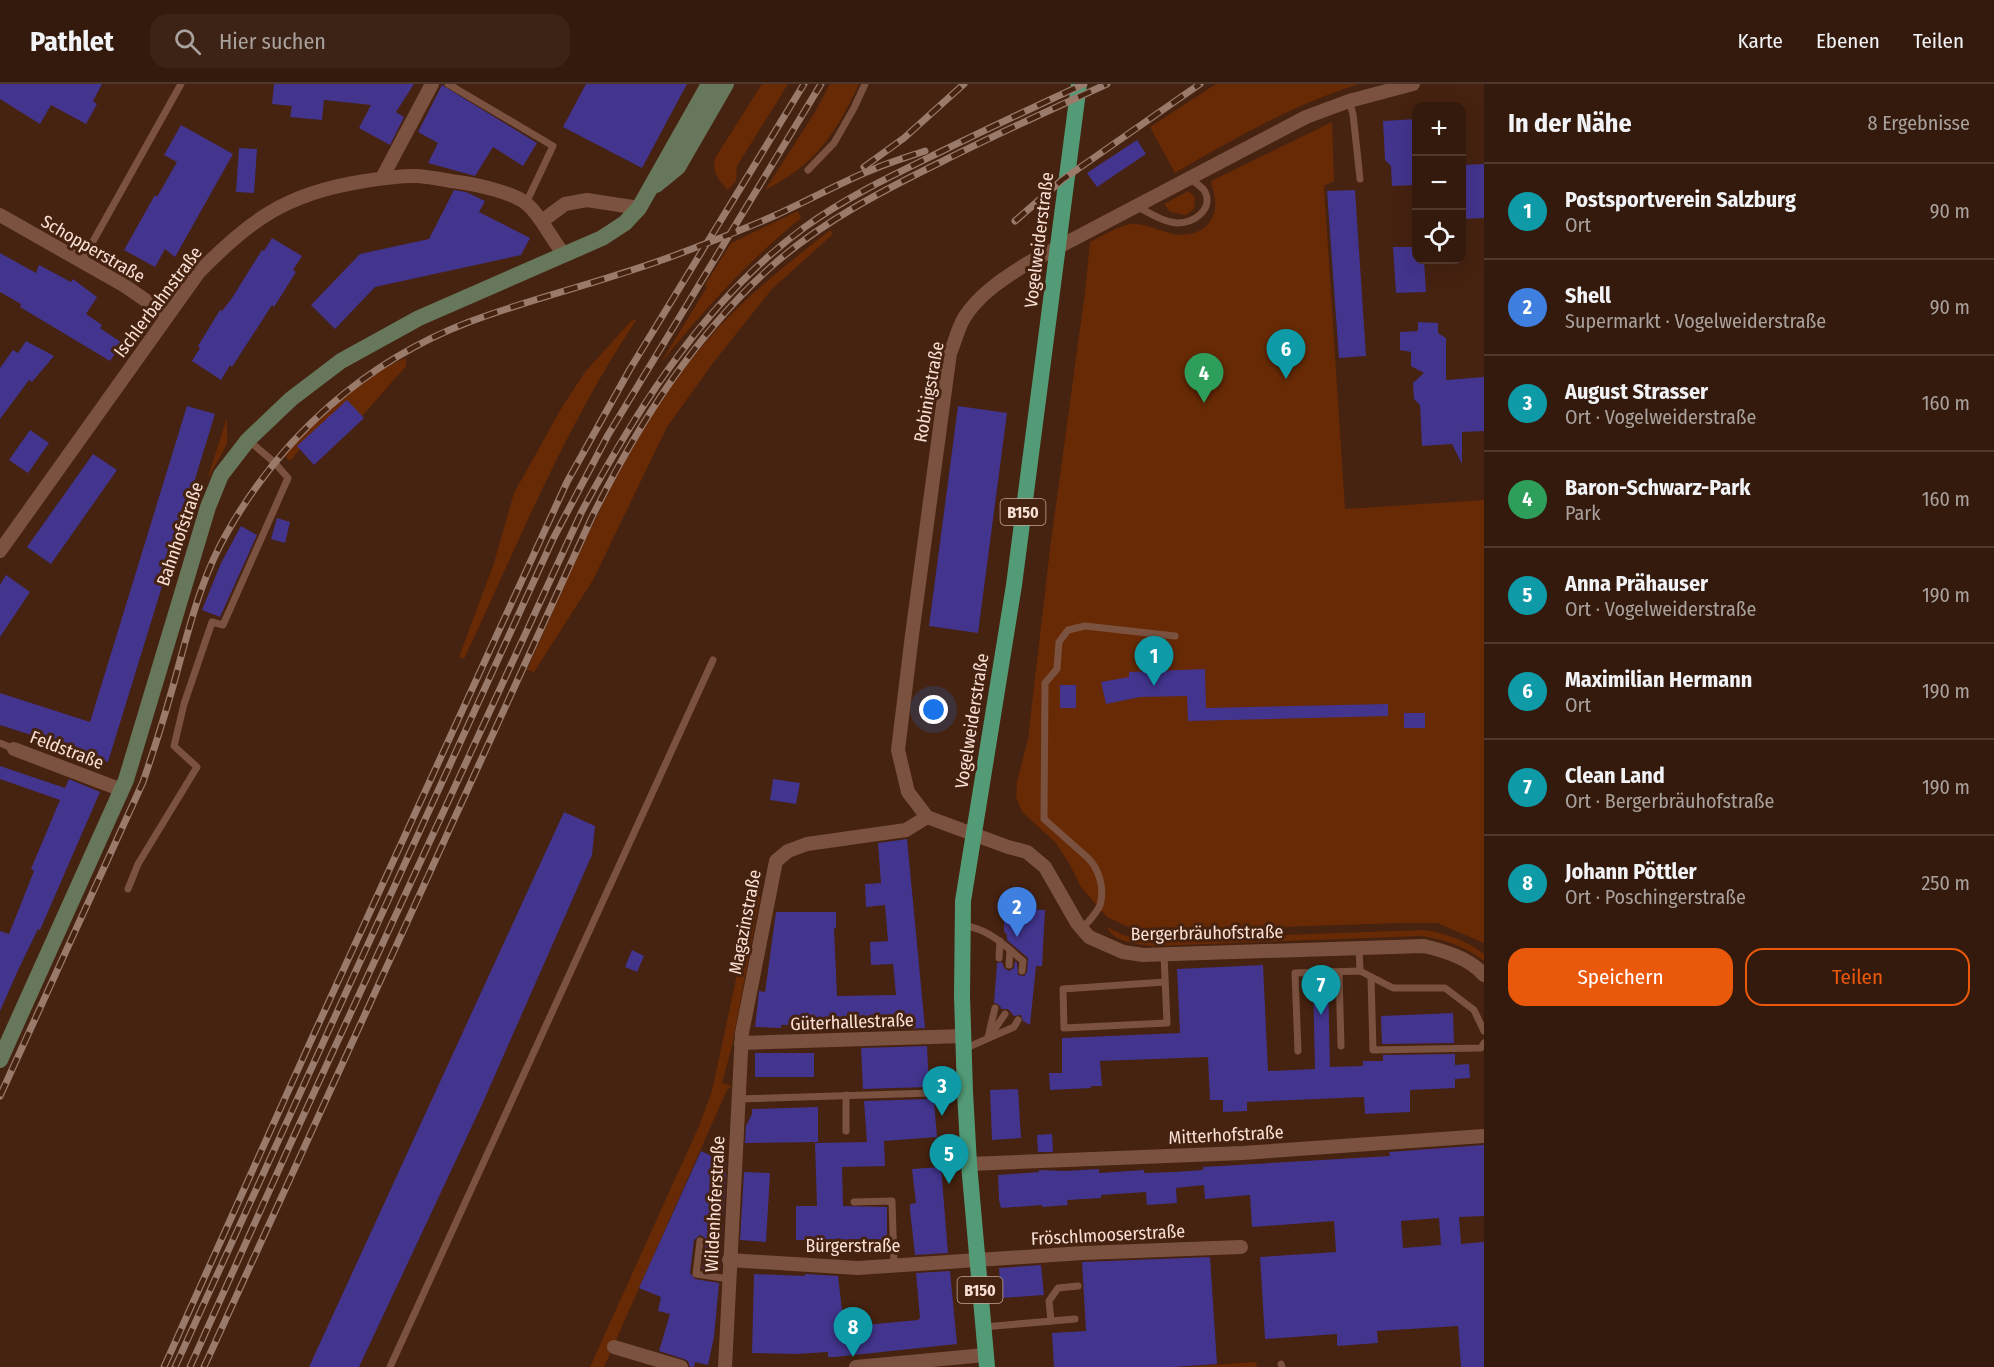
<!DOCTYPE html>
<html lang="de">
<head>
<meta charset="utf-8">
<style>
	:root { --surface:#341a0c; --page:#3c2315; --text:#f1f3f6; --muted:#a9a19d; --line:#4e382d; --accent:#ea580c }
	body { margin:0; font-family:"Fira Sans Condensed",sans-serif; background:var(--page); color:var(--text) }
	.controls { position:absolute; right:18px; top:18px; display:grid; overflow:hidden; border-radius:12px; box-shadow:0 6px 24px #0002 }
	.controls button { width:54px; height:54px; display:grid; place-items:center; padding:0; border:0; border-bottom:2px solid var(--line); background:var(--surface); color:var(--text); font:30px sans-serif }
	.you { position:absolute; left:934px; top:626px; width:21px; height:21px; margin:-15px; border:4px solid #fff; border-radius:50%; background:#1a73e8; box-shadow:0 0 0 9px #1a73e833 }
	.badge { display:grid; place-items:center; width:39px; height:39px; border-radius:50%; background:var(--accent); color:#fff; font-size:20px; font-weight:700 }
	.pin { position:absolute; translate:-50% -50px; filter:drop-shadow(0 2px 3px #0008) }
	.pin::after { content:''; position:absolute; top:32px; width:21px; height:18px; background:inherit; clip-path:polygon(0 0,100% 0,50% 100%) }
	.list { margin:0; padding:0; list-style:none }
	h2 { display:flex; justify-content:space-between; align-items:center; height:78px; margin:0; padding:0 24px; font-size:26px }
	h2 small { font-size:20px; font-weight:400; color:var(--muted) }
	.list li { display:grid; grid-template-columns:39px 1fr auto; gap:18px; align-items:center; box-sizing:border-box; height:96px; padding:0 24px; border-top:2px solid var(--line) }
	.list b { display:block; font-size:22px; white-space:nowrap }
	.list p { margin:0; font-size:20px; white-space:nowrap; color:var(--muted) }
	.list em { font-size:20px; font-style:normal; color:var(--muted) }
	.actions { display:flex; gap:12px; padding:18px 24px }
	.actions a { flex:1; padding:14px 0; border:2px solid var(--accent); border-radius:18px; text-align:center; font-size:21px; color:var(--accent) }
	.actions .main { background:var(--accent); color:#fff }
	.icon { flex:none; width:33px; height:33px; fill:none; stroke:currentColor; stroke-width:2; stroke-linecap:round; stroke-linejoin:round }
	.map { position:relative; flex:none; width:1484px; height:1283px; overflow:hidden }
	header { display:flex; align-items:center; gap:36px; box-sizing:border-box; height:84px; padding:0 30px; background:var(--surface); border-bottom:2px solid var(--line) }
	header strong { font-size:28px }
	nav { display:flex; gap:33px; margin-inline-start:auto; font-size:21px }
	.search { width:420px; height:54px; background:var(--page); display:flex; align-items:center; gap:15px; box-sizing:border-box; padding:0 21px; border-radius:18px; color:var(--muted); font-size:22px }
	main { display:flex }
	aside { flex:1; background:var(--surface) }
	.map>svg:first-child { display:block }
</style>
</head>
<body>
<header>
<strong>Pathlet</strong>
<div class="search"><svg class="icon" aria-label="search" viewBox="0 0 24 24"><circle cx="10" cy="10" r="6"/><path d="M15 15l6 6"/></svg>Hier suchen</div>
<nav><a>Karte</a><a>Ebenen</a><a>Teilen</a></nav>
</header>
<main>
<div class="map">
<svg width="1484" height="1283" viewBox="0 0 1484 1283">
	<rect width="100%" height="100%" fill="#462210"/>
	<!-- green -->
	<g fill="#682a05">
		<path d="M762 0H788L737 82 736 97 728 106C718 95 712 89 715 74Z"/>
		<path d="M830 0H859C835 51 816 80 765 106L815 28Z"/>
		<path d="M1216 0H1359C1294 20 1234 55 1175 89L1150 43Z"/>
		<path d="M1332 38 1334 97 1324 102 1345 425 1484 416V859L1437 839H1403L1151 847 1135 846 1107 833 1081 803 1069 779 1055 758 1022 728 1016 713 1017 698 1028 655 1050 465 1085 208 1090 158C1102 152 1119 141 1132 140 1146 139 1159 147 1173 150 1192 153 1212 146 1215 124 1216 116 1213 106 1211 97Z"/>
		<polygon points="1188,107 1195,113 1194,125 1186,131 1170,128 1164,120"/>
		<path d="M798 127 801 134C748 177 703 227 660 280L707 203 705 201 731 159Z"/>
		<path d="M830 146 833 150 772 205 713 279 667 343 593 496 534 588 527 586C580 468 630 342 717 245 751 208 791 177 830 146Z"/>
		<path d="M637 235C565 342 518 460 464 575L459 573 494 479 514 409 562 323 585 288 631 237Z"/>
		<path d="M406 274V282L362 332 297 362 300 365 290 377 285 372C310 339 367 289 406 274Z"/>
		<polygon points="227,334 227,360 207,396"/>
		<polygon points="754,811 760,812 732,962 722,999 732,1002 727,1006 604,1283 590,1283 699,1042 712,1007"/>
		<path d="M1107 843 1123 851 1142 856 1424 846C1445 849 1467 857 1484 870V877C1466 863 1444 855 1421 852L1152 862C1137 860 1113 858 1107 843Z"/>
		<polygon points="1256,1278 1257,1283 1183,1283"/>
	</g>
	<!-- building -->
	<g fill="#43348d" fill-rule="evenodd">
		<polygon points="0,0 102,0 93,17 97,20 86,40 51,21 40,40 0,15"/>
		<polygon points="274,0 414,0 396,28 404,33 390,61 359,44 371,21 324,16 322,36 290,33 292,22 272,20"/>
		<polygon points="586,0 687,0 642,84 563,43"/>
		<polygon points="442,1 537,59 523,82 493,63 475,92 428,79 438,59 418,48"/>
		<polygon points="1416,35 1416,101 1392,102 1391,82 1385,76 1383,37"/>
		<polygon points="181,41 233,70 175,173 165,165 155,183 124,166 155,111 157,113 177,78 164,71"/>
		<polygon points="1137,56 1146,70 1097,103 1087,89"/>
		<polygon points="239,64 257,65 254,109 236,108"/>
		<polygon points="1484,80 1484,134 1463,135 1461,81"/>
		<polygon points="454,106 466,108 485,117 479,128 530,154 521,171 375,203 335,245 311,221 360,170 429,155"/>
		<polygon points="1355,106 1366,272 1339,274 1327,107"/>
		<polygon points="272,154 302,172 293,186 296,188 274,223 272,221 232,283 230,281 221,296 192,277 200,264 198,262 220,226 222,227 232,214 262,166 264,167"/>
		<polygon points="1393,163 1416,163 1416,176 1424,176 1426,208 1396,209"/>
		<polygon points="0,169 36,189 39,181 71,198 73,195 97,213 86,230 102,241 100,244 122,259 110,277 20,223 21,220 0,208"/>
		<polygon points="1418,238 1438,239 1438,249 1446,254 1446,296 1484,293 1484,347 1462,348 1462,380 1452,360 1422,362 1420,321 1414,315 1413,299 1424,289 1411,282 1411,268 1400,266 1400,248 1418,247"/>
		<polygon points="26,257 54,272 32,298 29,296 0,335 0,284 13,266 18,269"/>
		<polygon points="347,316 364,334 314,381 297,362"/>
		<polygon points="187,322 215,330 108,678 80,669 81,667 0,641 0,609 90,638"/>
		<polygon points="958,322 1007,329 978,549 929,542"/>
		<polygon points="30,346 49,359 28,389 9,376"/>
		<polygon points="93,370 117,386 51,480 27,463"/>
		<polygon points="277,434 290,438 285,459 271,455"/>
		<polygon points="241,442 257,451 220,533 202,526 221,479"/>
		<polygon points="6,491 30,508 0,553 0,501"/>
		<polygon points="1205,585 1206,624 1388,620 1388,632 1188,637 1187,612 1140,613 1106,620 1101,598 1129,593 1129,588"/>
		<rect x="1060" y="601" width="16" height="23"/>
		<rect x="1404" y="629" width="21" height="15"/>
		<polygon points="0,682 65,704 69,695 100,708 40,846 38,845 19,884 0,927 0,847 9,850 34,787 31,785 60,716 0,695"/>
		<polygon points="773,695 800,699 796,720 770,716"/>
		<polygon points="564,728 595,742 592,771 480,1025 359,1283 309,1283"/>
		<polygon points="907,755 925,944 861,946 860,940 781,941 781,944 755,943 759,907 765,908 776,828 836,828 836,844 834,844 837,912 896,911 893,880 871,881 870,858 888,857 885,821 866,823 865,800 881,799 878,759"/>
		<polygon points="1024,825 1045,826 1042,882 1036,882 1030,941 1023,937 1021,931 1014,932 1008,925 1002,925 998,920 994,919 997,879 1002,878 1004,884 1009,887 1014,884 1015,877 1017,879 1018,891 1024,892 1027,888 1028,874 1007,856 1007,851 1004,847 1004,831 1023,832"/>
		<polygon points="632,866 644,872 637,888 625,883"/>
		<polygon points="1263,881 1268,987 1315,985 1313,894 1328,894 1330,983 1363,982 1363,977 1383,977 1383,971 1455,970 1455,981 1469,980 1470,994 1455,995 1455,1004 1410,1006 1410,1028 1365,1030 1364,1013 1247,1018 1247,1027 1223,1028 1223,1016 1210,1016 1208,973 1100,977 1102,1002 1091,1002 1091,1004 1050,1006 1049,989 1062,989 1062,954 1180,949 1177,885"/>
		<polygon points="1453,929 1454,959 1382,960 1381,932"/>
		<polygon points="927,962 929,1003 863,1005 861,964"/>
		<rect x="755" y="969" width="59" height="24"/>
		<polygon points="1018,1005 1021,1054 992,1056 990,1006"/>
		<polygon points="929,1015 934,1016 937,1053 884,1057 885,1082 842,1083 843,1122 887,1123 887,1156 796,1156 796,1122 817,1122 815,1059 867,1058 864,1017"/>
		<polygon points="818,1023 818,1058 745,1059 746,1042 752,1030 752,1025"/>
		<polygon points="1052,1050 1053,1068 1038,1068 1037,1051"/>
		<path d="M1484 1061V1132L1459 1133 1461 1160 1484 1158V1283H1461L1458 1242 1377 1247 1378 1259 1337 1262V1250L1265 1255 1260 1173 1336 1168 1334 1137 1252 1143 1250 1111 1205 1115 1204 1101 1176 1104 1177 1119 1147 1121 1146 1108 1101 1111V1114L1067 1116 1068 1121 1042 1123V1121L1001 1124 999 1116 998 1091 1039 1088V1086L1065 1087 1099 1085V1089L1144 1086V1089L1175 1088 1203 1086V1083L1390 1072 1389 1068ZM1439 1134 1441 1161 1403 1164 1401 1137Z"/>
		<polygon points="701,1067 726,1079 726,1085 720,1188 702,1185 706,1157 704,1153 700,1151 694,1156 690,1189 695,1195 719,1199 714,1253 708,1281 695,1278 694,1283 690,1283 688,1277 684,1275 659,1267 670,1230 658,1227 661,1213 639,1204"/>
		<polygon points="941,1083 948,1169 915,1171 910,1126 910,1120 916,1119 912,1085"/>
		<polygon points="744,1088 770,1089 766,1158 740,1156"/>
		<polygon points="1210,1173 1217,1280 1173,1283 1054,1283 1052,1249 1086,1247 1082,1178"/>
		<polygon points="1041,1181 1044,1211 1001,1214 999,1184"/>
		<polygon points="950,1187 957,1260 835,1273 828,1273 828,1268 796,1270 752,1269 754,1190 805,1192 805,1190 838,1192 844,1243 918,1236 920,1234 916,1189"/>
	</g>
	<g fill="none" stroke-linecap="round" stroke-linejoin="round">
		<!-- service -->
		<g stroke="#7b523f" stroke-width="7">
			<polyline points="448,0 553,62 526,119"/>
			<polyline points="1349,17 1353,30 1360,95"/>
			<polyline points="808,86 834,59 854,24 865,0"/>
			<path d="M1138 123C1150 129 1163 138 1177 139 1194 140 1215 124 1204 106 1200 101 1194 98 1189 94"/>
			<polyline points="82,177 181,0"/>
			<polyline points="0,659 14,665"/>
			<polyline points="128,805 138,780 197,683 174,662 184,620 212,538 223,541 288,394 274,378 248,356"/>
			<path d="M963 841C990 846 1002 859 1023 877L1022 887"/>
			<path d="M1082 845C1088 838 1097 829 1100 821 1105 805 1099 785 1088 774L1044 735 1045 599 1057 585 1059 558 1068 546 1085 542 1175 552"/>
			<polyline points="1359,863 1360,887"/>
			<polyline points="1164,870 1167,939 1064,944 1063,905 1165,898"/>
			<polyline points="999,874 1000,857"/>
			<polyline points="1009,881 1010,866"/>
			<polyline points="1339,888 1341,962"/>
			<polyline points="1371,893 1373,966 1481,964 1484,959"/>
			<polyline points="992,949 1005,930"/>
			<polyline points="988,953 995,924"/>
			<polyline points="964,965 1014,943 1018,936"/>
			<polyline points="1298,967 1295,889 1360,887 1393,904 1445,904 1474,926 1484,947"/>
			<polyline points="846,1011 846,1047"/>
			<polyline points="738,1015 963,1008"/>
			<polyline points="854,1118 892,1117 894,1181"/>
			<polyline points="700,1157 696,1190 729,1195"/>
			<polyline points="1051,1237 1049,1217 1058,1204 1078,1202"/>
			<polyline points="983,1243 1075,1235"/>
			<polyline points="1281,1280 1282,1283"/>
			<polyline points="390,1283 713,576"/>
		</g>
		<!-- minor -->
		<g stroke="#7b523f" stroke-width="14">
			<path d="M1413 0 1349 17 1306 33 1028 179C1004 194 979 210 964 234 958 244 955 258 950 269L912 551 898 666 908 708 927 733 1008 763 1027 768 1045 783 1077 839 1089 853 1123 868 1143 871 1424 862C1445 867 1469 874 1484 891"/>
			<polyline points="382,94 432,0"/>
			<polyline points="0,131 125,202 167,231"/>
			<polyline points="542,137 565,120 587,116 639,124"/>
			<path d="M0 467 199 188C250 136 286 110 359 98 378 95 398 91 417 92 431 93 445 96 458 98 475 100 515 109 527 120 543 134 551 156 565 171"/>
			<polyline points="14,665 122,706"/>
			<polyline points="741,959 963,952"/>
			<polyline points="969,1080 1243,1069 1484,1052"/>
			<polyline points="729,1176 858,1184 1083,1169 1241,1163"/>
			<polyline points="614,1263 681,1283"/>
			<polyline points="725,1283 742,949 776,777 788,767 807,760 906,746 927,733"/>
			<polyline points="856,1283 985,1271"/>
		</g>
		<!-- secondary -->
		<g stroke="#67775b" stroke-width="16">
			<polyline points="656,101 678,83 726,0"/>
			<polyline points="0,976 126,696 208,423 221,391 248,356 291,315 341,277 419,234 602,154 625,139 639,124 709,0"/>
		</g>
		<!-- primary -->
		<polyline stroke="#539b76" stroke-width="16" points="987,1283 969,1080 965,1008 962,912 963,817 1014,501 1079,0"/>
		<defs>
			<g id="rail">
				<polyline points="864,83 904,54 964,0"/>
				<polyline points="1015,137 1062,96 1200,0"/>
				<path d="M0 1012 143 698C157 657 170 615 181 573 193 529 205 486 228 447 282 352 366 277 469 238 538 212 611 196 681 169 713 157 745 145 776 131 807 117 838 100 869 87 887 79 907 73 925 67"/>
				<polyline points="164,1283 313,952 567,398 630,285 804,0"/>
				<polyline points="175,1283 553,455 608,351 821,0"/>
				<path d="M190 1283 293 1054 582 427C640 320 705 216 805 143 845 114 891 92 936 70 985 46 1034 23 1084 0"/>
				<path d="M204 1283 592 433C638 340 695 250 773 181 823 137 884 106 943 77 997 50 1052 25 1107 0"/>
			</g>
		</defs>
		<!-- rail casing -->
		<use href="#rail" stroke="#997a6b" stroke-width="7"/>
		<!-- rail -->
		<use href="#rail" stroke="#462210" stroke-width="4.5" stroke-dasharray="14" stroke-linecap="butt"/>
	</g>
	<g text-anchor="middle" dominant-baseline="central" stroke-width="6" stroke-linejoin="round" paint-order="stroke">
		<!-- shield labels -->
		<g fill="#462210" stroke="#c3a79a" stroke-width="1.5">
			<rect x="1000.5" y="415" width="45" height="26" rx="4.5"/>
			<rect x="957.5" y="1193" width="45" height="26" rx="4.5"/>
		</g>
		<g font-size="16" font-weight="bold" fill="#f9e0d5">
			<text x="1023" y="428">B150</text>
			<text x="980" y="1206">B150</text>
		</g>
		<!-- street labels -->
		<g font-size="18" fill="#f9e0d5" stroke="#462210">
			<text transform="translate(1039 156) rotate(-83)">Vogelweiderstraße</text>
			<text transform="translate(93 165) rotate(30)">Schopperstraße</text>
			<text transform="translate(158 218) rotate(-53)">Ischlerbahnstraße</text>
			<text transform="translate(929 308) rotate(-80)">Robinigstraße</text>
			<text transform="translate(180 450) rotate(-71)">Bahnhofstraße</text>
			<text transform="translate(972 637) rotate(-81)">Vogelweiderstraße</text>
			<text transform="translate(67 666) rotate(21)">Feldstraße</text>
			<text transform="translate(745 838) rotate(-79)">Magazinstraße</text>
			<text transform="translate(1207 849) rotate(-1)">Bergerbräuhofstraße</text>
			<text transform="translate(852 938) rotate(-2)">Güterhallestraße</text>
			<text transform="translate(1226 1051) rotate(-3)">Mitterhofstraße</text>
			<text transform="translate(715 1120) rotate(-87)">Wildenhoferstraße</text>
			<text transform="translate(1108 1151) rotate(-3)">Fröschlmooserstraße</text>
			<text x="853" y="1162">Bürgerstraße</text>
		</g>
	</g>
</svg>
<div class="controls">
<button>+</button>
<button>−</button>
<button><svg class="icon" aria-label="locate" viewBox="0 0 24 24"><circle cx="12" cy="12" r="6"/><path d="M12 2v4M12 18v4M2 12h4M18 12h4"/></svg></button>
</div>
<div class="you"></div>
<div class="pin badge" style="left:1154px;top:602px;background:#0f9aa8">1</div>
<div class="pin badge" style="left:1017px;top:853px;background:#3f7fe0">2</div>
<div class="pin badge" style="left:942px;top:1032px;background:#0f9aa8">3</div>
<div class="pin badge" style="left:1204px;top:319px;background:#2e9e5b">4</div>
<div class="pin badge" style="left:949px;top:1100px;background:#0f9aa8">5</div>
<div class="pin badge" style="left:1286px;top:295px;background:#0f9aa8">6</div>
<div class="pin badge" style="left:1321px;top:931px;background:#0f9aa8">7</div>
<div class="pin badge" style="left:853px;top:1273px;background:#0f9aa8">8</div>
</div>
<aside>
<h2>In der Nähe<small>8 Ergebnisse</small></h2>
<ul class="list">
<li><span class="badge" style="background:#0f9aa8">1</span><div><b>Postsportverein Salzburg</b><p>Ort</p></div><em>90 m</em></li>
<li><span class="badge" style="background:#3f7fe0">2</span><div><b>Shell</b><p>Supermarkt · Vogelweiderstraße</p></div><em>90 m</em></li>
<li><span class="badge" style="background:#0f9aa8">3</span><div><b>August Strasser</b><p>Ort · Vogelweiderstraße</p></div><em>160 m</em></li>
<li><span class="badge" style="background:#2e9e5b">4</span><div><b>Baron-Schwarz-Park</b><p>Park</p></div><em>160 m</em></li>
<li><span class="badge" style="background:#0f9aa8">5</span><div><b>Anna Prähauser</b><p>Ort · Vogelweiderstraße</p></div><em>190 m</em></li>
<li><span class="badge" style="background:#0f9aa8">6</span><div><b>Maximilian Hermann</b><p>Ort</p></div><em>190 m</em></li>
<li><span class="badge" style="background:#0f9aa8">7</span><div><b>Clean Land</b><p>Ort · Bergerbräuhofstraße</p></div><em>190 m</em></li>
<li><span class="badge" style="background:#0f9aa8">8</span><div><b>Johann Pöttler</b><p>Ort · Poschingerstraße</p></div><em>250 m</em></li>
</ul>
<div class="actions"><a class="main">Speichern</a><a>Teilen</a></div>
</aside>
</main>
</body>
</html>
